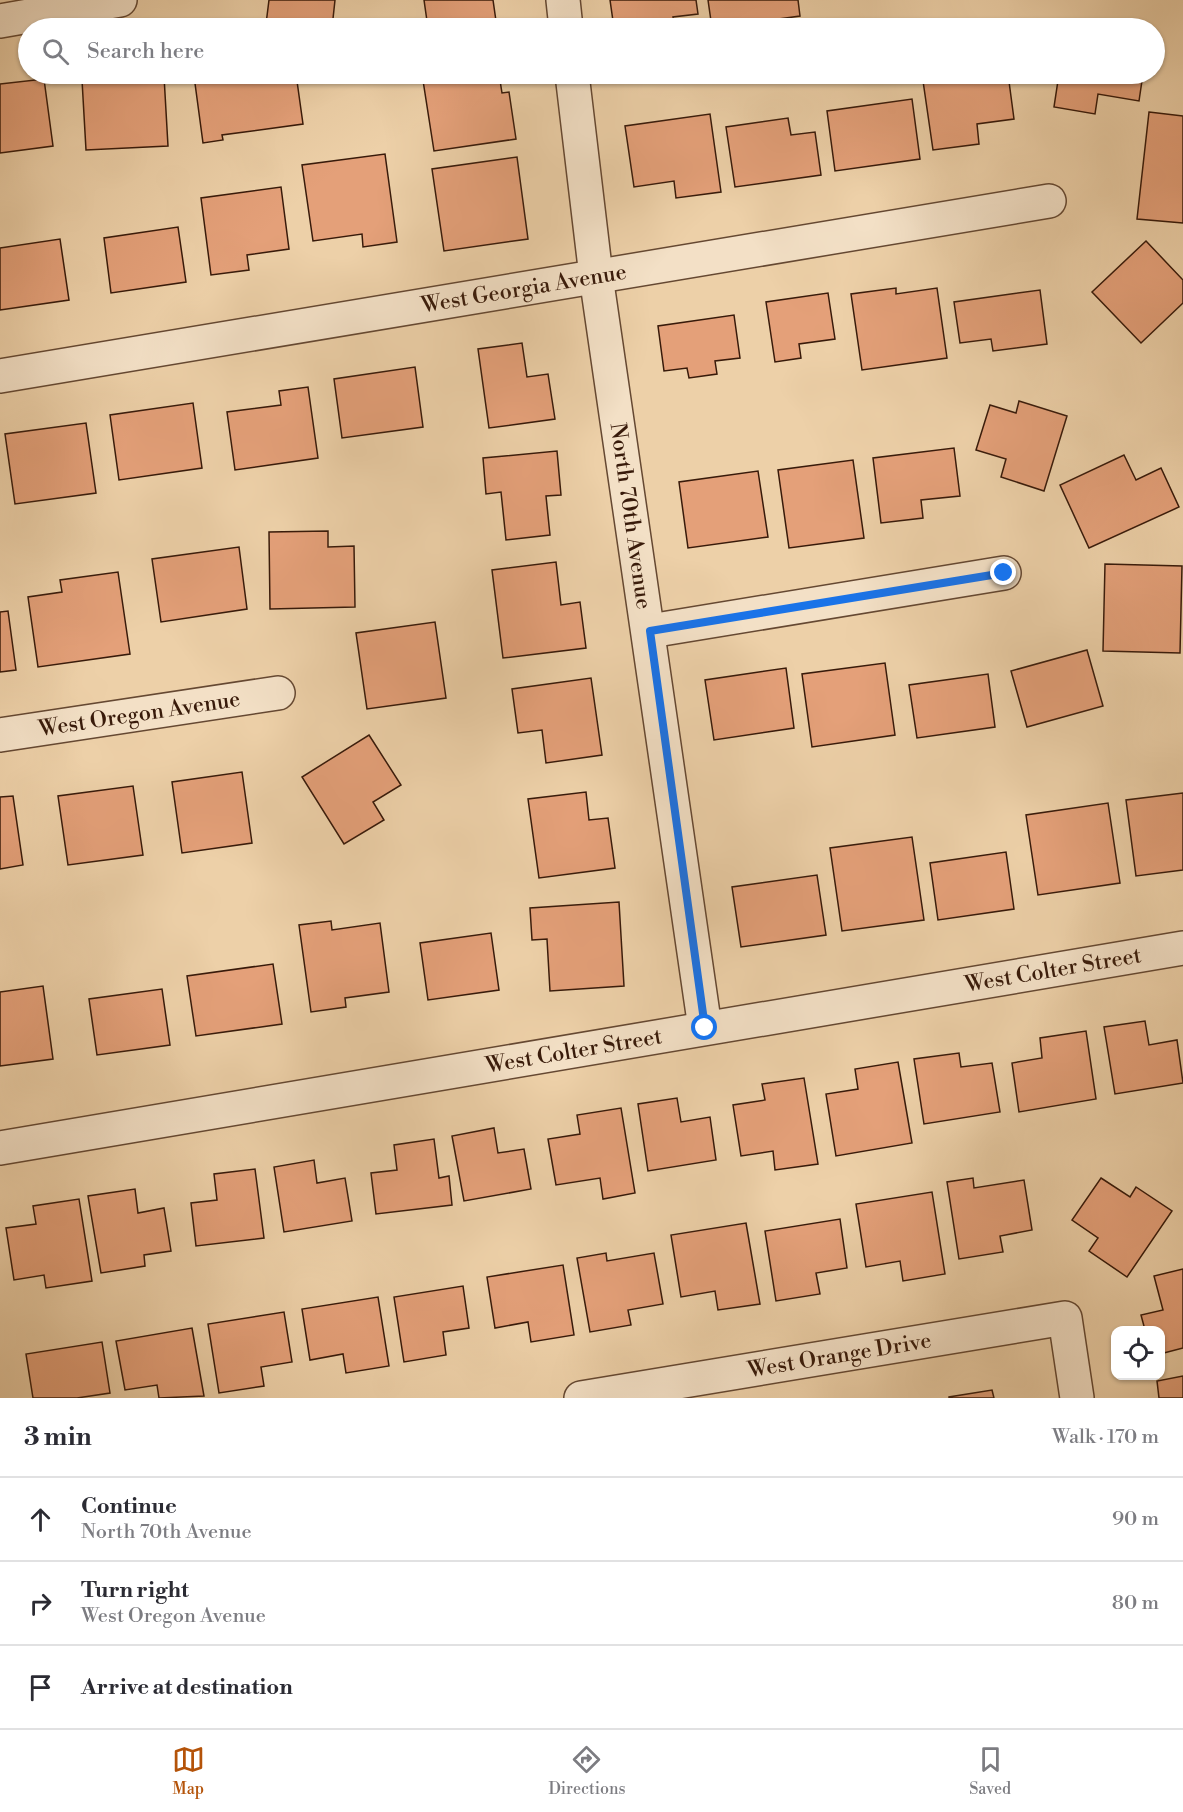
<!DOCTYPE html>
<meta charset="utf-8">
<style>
body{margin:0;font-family:"Libre Bodoni",serif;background:#f2f2f3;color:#2b2b33}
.controls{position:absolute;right:18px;bottom:18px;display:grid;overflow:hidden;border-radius:12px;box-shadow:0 2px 4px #0004}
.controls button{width:54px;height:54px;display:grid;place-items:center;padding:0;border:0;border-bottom:2px solid #e1e1e2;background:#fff;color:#2b2b33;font:30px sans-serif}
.stop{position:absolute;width:18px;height:18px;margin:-14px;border:4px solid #1a73e8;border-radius:50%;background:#fff}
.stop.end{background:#1a73e8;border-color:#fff;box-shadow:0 2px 6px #0008}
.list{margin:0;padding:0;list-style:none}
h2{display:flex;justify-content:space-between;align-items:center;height:78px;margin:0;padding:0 24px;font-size:26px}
h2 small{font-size:20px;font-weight:400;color:#7c7c81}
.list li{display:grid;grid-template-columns:39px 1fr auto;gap:18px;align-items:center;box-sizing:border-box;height:84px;padding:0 24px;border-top:2px solid #e1e1e2}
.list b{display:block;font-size:22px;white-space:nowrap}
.list p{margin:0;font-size:20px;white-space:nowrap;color:#7c7c81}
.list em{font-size:20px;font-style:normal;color:#7c7c81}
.icon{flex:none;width:33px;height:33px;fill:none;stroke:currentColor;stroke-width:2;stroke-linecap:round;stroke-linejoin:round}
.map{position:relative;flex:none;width:1183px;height:1398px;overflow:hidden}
.search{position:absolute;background:#fff;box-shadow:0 2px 4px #0004;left:18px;right:18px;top:18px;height:66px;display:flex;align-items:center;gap:15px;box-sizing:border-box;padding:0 21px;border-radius:33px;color:#7c7c81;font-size:22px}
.sheet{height:330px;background:#fff}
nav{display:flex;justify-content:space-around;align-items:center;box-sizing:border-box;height:84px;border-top:2px solid #e1e1e2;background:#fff;font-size:16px;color:#7c7c81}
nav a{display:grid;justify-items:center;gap:3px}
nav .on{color:#b45309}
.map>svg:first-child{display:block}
.building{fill:#e4a079;stroke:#381a0a;stroke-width:1.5}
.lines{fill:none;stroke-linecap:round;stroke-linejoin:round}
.minor-casing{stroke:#654832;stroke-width:36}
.minor{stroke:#f3e0c6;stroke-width:33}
.route{stroke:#1a73e8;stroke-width:8}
.labels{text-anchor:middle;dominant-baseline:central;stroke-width:4.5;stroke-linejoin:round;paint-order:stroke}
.street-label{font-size:22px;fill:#381a0a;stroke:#f3e0c6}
</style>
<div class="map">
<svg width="1183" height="1398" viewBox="0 0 1183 1398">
<rect width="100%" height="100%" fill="#edd0a8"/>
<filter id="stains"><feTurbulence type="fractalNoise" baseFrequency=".00333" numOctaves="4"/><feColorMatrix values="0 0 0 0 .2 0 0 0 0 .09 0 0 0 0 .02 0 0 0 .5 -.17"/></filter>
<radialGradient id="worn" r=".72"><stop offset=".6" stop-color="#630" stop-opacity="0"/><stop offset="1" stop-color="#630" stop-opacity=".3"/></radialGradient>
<g class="building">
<polygon points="269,0 335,0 332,28 266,24"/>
<polygon points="424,0 493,0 497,28 428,28"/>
<polygon points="610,0 696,0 698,14 673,17 675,28 614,28"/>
<polygon points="708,0 798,0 800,16 712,28"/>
<polygon points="1067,23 1101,28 1066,28"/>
<polygon points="210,74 296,74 303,124 222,135 223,140 203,143 194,76"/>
<polygon points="422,74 499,74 502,93 509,92 516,139 434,151"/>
<polygon points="922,74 1008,74 1014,119 977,124 979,144 933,150"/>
<polygon points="1059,74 1143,74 1139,101 1098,94 1095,114 1054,107"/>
<polygon points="164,76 168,146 86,150 82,80"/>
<polygon points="44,79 53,146 0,153 0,84"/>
<polygon points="912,99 920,159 835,171 827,111"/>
<polygon points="1149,112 1183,116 1183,223 1137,219"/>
<polygon points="710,114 721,192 676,198 674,181 634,187 625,126"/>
<polygon points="788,118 791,135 815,132 821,175 735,187 726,127"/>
<polygon points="385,154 397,242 363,247 362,234 313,241 302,165"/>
<polygon points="517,157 528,239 444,251 432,169"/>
<polygon points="281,187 289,249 247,255 249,270 211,275 201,198"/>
<polygon points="178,227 186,282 111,293 104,238"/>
<polygon points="60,239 69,300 0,310 0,248"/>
<polygon points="1146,241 1183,280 1183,303 1141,343 1092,292"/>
<polygon points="896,288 896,294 937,288 947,358 862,370 851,294"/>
<polygon points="1040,290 1047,344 993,351 991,339 960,343 954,302"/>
<polygon points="828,293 835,339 799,344 801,358 775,362 766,302"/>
<polygon points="734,315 740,358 715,361 717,374 689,378 687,368 664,371 658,326"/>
<polygon points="522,343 527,377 548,374 555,419 489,428 478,349"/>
<polygon points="415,367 423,427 342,438 334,379"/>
<polygon points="308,387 318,458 235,470 227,412 281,405 279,391"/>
<polygon points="1019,401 1067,416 1044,491 1001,477 1006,459 976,450 990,405 1016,413"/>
<polygon points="193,403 202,468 119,480 110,415"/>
<polygon points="86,423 96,493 15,504 5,434"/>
<polygon points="954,448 960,496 921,500 923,518 881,523 873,458"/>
<polygon points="557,451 561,495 546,496 550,535 506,540 501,492 486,494 483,458"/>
<polygon points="1124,455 1136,480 1161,468 1179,507 1089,548 1060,485"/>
<polygon points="853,460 864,538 789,548 778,470"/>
<polygon points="758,471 768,537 688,548 679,482"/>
<polygon points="328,531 328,547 354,546 355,607 270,609 269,532"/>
<polygon points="239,547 247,609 161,622 152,559"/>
<polygon points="556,562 561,605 580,602 586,648 503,658 492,570"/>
<polygon points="1105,564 1182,566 1180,653 1103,651"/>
<polygon points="118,572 130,654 38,667 28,597 62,592 60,580"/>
<polygon points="8,611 16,670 0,672 0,612"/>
<polygon points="435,622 446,698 367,709 356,633"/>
<polygon points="1087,650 1103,706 1027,727 1011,671"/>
<polygon points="885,663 895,735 812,747 802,674"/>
<polygon points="786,668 794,728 714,740 705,680"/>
<polygon points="988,674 995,727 917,738 909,685"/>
<polygon points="591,678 602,755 546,763 542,730 518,733 512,689"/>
<polygon points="369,735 401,785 373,802 384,820 344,844 302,777"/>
<polygon points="242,772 252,843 182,853 172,782"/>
<polygon points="133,786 143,855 68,865 58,796"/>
<polygon points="586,792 589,820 608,818 615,868 539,878 528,799"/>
<polygon points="1183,793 1183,870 1136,876 1126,800"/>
<polygon points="13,796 23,865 0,869 0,797"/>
<polygon points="1108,803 1120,883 1038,895 1026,815"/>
<polygon points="912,837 924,920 842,931 830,848"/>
<polygon points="1006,852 1014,909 938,920 930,863"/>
<polygon points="817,875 826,935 741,947 732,887"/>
<polygon points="619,902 624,986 550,991 547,939 532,940 530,908"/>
<polygon points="331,921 332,930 380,923 389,992 345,998 346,1007 311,1012 299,925"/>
<polygon points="491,933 499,990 428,1000 420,943"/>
<polygon points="273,964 282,1024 196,1036 187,976"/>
<polygon points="43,986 53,1059 0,1066 0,992"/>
<polygon points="162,989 170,1045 97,1055 89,999"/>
<polygon points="1145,1021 1149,1045 1177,1040 1183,1083 1115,1094 1104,1027"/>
<polygon points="1086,1031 1096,1099 1019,1112 1012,1063 1042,1058 1040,1038"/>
<polygon points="959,1053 961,1067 992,1063 1000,1112 924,1124 914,1059"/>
<polygon points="898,1062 912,1143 836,1156 826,1094 858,1089 855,1069"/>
<polygon points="804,1078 818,1164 775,1170 773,1151 741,1156 733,1105 765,1100 762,1084"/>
<polygon points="677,1098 681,1122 710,1117 716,1160 648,1171 638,1104"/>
<polygon points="621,1108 635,1193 603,1199 600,1178 556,1185 548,1139 580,1134 577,1115"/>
<polygon points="494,1128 498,1153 524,1149 531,1189 464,1201 452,1136"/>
<polygon points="434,1139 439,1178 449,1176 452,1205 376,1214 371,1173 397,1170 394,1145"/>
<polygon points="314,1160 317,1183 345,1178 352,1221 284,1232 274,1167"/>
<polygon points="255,1169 264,1238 196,1246 191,1203 217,1200 214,1174"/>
<polygon points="973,1178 974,1188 1024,1180 1032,1230 1000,1236 1003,1252 959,1259 947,1182"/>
<polygon points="1101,1178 1130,1197 1136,1187 1172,1211 1127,1277 1089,1251 1098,1238 1072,1220"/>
<polygon points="135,1189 138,1213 164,1208 171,1251 144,1255 145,1266 101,1273 88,1196"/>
<polygon points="932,1192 945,1274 903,1281 900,1261 866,1267 856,1204"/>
<polygon points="79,1199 92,1281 46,1288 44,1275 14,1280 6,1228 36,1224 33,1206"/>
<polygon points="840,1219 847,1268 816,1273 820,1294 776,1301 765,1231"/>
<polygon points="746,1223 760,1304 718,1310 715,1291 681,1297 671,1235"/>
<polygon points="606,1253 607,1261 654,1253 663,1304 628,1310 631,1325 590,1332 577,1258"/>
<polygon points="563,1265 574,1335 531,1342 528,1322 495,1328 487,1277"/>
<polygon points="1183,1269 1183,1348 1160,1354 1160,1330 1145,1330 1141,1315 1163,1310 1154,1276"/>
<polygon points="463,1286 469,1328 443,1332 446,1355 404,1362 394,1297"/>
<polygon points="378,1297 389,1366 346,1373 343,1354 310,1360 302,1309"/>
<polygon points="284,1312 292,1362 261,1367 264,1386 219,1393 208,1324"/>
<polygon points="192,1328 204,1396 159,1398 157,1385 125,1390 116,1341"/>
<polygon points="102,1342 110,1393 77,1398 33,1398 26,1354"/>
<polygon points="1183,1376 1183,1398 1159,1398 1157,1381"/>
<polygon points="992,1390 994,1398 949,1398 949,1397"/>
</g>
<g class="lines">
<defs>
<g id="minor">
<polyline points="563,0 566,28"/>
<polyline points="0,21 120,0"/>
<path id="s1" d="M572,74L596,276L705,1028"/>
<path id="s2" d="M0,376L1049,201"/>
<polyline points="650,631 1004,573"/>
<path id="s3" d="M0,735L278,693"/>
<path id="s4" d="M0,1148L1183,948"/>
<path id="s5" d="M581,1398L1065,1318L1077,1398"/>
</g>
</defs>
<use href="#minor" class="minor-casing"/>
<use href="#minor" class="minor"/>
</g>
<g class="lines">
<polyline class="route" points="705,1028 650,631 1004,573"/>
</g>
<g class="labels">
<g class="street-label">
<text stroke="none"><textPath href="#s2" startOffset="531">West Georgia Avenue</textPath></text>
<text stroke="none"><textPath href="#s1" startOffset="446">North 70th Avenue</textPath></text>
<text stroke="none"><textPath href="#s3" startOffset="141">West Oregon Avenue</textPath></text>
<text stroke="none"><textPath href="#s4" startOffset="1068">West Colter Street</textPath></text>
<text stroke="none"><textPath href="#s4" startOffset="582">West Colter Street</textPath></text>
<text stroke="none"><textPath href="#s5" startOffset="262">West Orange Drive</textPath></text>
</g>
</g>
<rect width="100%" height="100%" filter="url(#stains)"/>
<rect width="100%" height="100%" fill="url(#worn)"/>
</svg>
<div class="controls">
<button><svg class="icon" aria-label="locate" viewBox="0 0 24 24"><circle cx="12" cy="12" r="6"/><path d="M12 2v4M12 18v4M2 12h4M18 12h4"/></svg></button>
</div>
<div class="stop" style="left:705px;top:1028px"></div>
<div class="stop end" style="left:1004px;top:573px"></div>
<div class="search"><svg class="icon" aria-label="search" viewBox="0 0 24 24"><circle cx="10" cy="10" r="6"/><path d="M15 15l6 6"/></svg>Search here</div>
</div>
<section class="sheet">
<h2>3 min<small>Walk · 170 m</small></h2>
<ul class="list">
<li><svg class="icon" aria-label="ahead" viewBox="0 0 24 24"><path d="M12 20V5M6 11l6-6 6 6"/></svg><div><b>Continue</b><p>North 70th Avenue</p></div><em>90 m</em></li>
<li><svg class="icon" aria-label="right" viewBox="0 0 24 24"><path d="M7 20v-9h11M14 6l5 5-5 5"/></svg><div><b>Turn right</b><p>West Oregon Avenue</p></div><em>80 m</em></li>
<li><svg class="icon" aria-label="arrive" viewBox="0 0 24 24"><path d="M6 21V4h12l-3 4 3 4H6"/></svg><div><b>Arrive at destination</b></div></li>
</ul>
</section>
<nav>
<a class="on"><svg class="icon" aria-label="map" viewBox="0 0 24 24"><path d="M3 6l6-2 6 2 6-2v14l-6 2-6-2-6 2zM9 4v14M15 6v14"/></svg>Map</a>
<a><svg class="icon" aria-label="directions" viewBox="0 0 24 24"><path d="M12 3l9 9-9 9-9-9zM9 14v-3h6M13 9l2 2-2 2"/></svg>Directions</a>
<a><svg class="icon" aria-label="saved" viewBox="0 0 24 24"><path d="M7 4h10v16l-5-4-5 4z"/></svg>Saved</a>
</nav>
